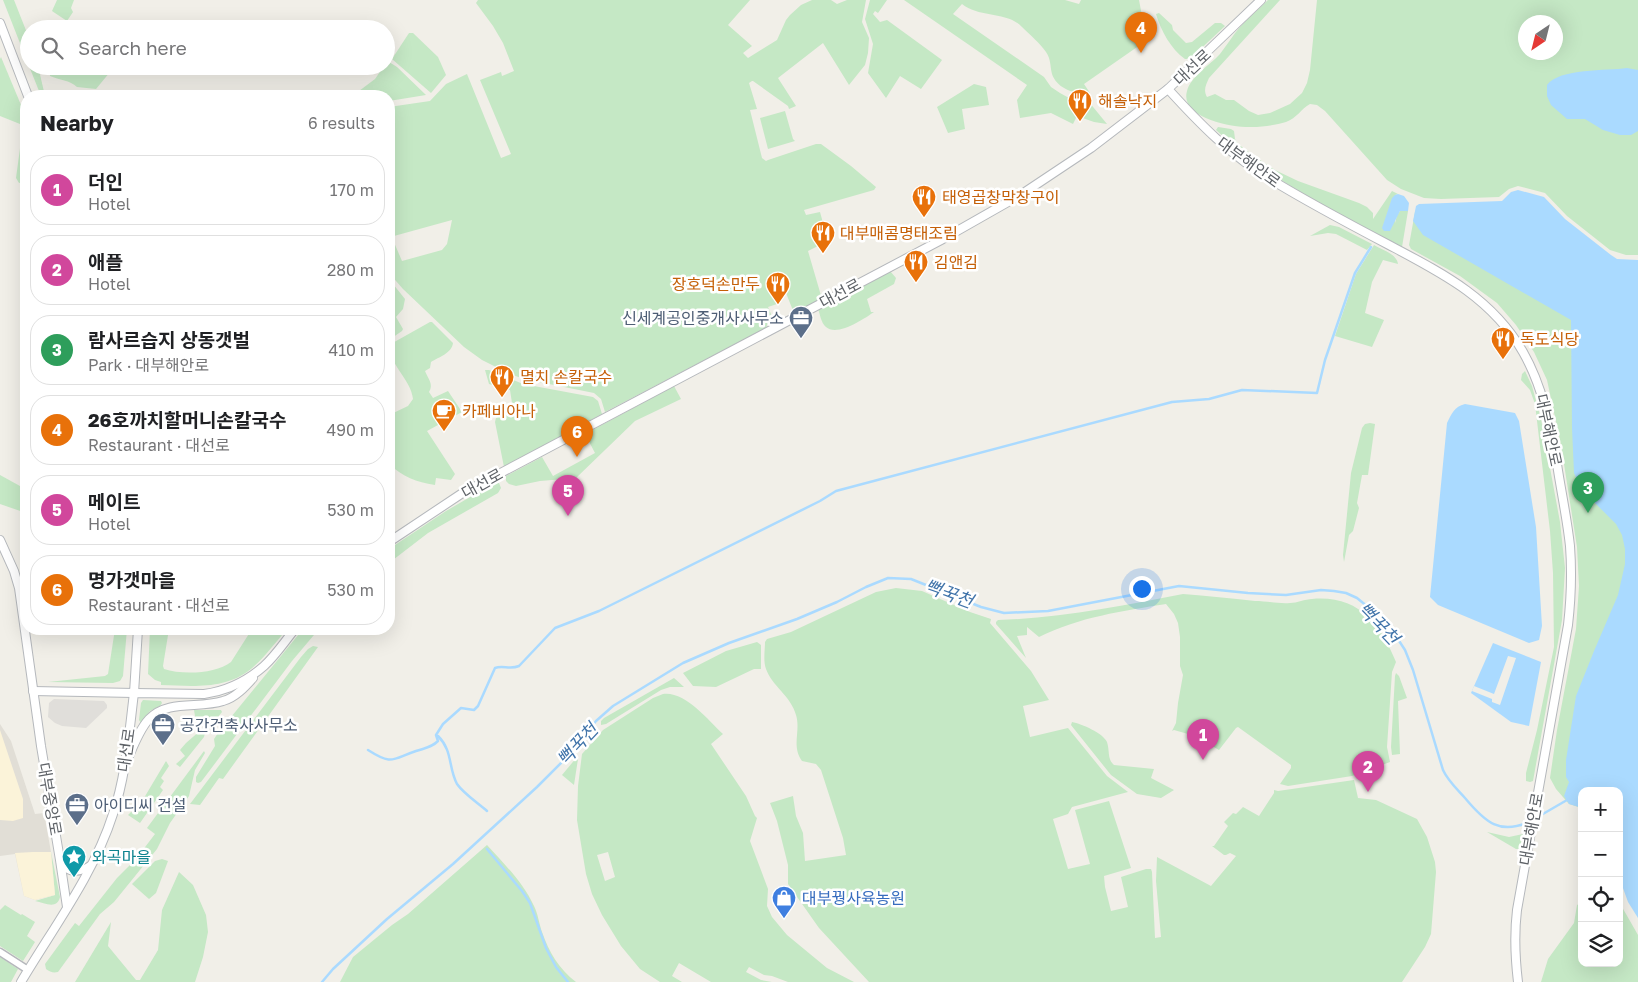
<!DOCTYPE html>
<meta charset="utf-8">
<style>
body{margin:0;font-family:"Golos Text","Noto Sans KR",sans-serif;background:#f2f2f2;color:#202124}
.controls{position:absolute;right:15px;bottom:15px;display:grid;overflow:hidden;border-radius:10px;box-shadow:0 5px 20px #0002}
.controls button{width:45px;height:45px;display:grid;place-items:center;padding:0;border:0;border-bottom:1px solid #e0e0e0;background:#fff;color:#202124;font:25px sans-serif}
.compass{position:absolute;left:1518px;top:15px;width:45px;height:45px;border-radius:50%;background:#fff;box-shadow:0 5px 20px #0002;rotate:215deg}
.you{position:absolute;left:1141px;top:588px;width:18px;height:18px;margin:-12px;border:4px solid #fff;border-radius:50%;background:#1a73e8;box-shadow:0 0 0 8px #1a73e833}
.badge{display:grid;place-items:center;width:32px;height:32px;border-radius:50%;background:#1a73e8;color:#fff;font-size:16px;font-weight:700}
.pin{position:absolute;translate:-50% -41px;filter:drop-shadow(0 1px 2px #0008)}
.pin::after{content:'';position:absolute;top:26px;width:18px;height:15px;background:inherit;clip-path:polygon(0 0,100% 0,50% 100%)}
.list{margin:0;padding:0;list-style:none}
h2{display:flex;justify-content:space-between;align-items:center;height:65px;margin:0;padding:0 20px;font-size:21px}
h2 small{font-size:16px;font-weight:400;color:#757577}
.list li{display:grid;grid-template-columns:32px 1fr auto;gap:15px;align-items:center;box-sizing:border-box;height:70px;margin:0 10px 10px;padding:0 10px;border:1px solid #e0e0e0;border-radius:20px}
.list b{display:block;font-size:19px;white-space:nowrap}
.list p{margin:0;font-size:16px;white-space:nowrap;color:#757577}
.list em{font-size:16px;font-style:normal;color:#757577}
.icon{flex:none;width:28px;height:28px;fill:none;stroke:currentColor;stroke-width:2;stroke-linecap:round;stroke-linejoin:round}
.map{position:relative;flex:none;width:1638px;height:982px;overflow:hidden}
.search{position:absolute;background:#fff;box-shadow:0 5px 20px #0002;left:20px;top:20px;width:375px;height:55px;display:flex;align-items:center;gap:12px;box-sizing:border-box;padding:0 18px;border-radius:28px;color:#757577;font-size:19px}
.panel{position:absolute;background:#fff;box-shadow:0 5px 20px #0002;left:20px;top:90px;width:375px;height:545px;border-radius:20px}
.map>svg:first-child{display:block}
.industrial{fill:#e0deda}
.education{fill:#e1ded6}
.green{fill:#c5e8c5;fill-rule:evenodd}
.sand{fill:#fbf3d9}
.water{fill:#aadaff}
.pier{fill:#f1efe8}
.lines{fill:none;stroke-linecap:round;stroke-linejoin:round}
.stream{stroke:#aadaff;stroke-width:2.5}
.minor-casing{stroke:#b5b8bc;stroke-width:9}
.tertiary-casing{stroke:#b5b8bc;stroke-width:10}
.minor{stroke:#fff;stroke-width:6}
.tertiary{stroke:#fff;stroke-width:8}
.labels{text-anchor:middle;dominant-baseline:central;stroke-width:5;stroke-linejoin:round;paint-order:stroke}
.street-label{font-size:16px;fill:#5f6368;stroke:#fff}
.food-label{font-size:16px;fill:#c56008;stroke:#fff;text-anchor:start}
.service-label{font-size:16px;fill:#4e5e75;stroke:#fff;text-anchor:start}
.culture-label{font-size:16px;fill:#0d838f;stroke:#fff;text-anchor:start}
.shop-label{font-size:16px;fill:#366cbe;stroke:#fff;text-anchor:start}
.water-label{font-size:18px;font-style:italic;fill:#4174aa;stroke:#fff}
</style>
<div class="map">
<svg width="1638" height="982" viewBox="0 0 1638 982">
<rect width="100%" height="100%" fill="#f1efe8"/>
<polygon class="industrial" points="54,699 104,701 107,705 107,708 86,728 62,726 55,723 48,717 49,703"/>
<polygon class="education" points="0,724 11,741 35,814 44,813 51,852 55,895 35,900 24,896 15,854 0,856"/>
<g class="green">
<polygon points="3,0 14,0 29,38 29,66"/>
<polygon points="57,0 74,0 71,8 73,12 67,21 52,11"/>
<path d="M478,0H750L728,25L752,46L743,53L748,58L777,40L786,20L790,15L801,5L812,0H831L837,4L847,0H866L862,22L869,38L868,53L865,65L849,85L823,43L778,78L796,106L789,109L788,106L753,81H752L749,83L757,109L750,110L762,158L766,161L768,160L816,144H821L851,166L876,187L874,190L804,210L806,215L820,212L828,241L808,251L822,299L794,313L780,278L773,296L777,304L768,307L771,314L766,328L605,412L601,399L594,393L524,379L510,374L482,360L464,347L403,289L389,273V107L430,101L446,84L467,74L501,158L511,154L480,80L501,72L502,76L514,71L503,43L493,26L476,3ZM452,220L447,244L442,250L402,261L393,240L394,236Z"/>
<polygon points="870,0 887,0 878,13 875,11 873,14 880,22 887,20 942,60 921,89 900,76 886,98 868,73 873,44 865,19"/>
<path d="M904,0H1065L1079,4L1081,0H1139L1142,16L1147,28L1135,36L1140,45L1084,84L1090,93C1076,95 1057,89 1052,74C1050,66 1051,59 1046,52C1040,43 1030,35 1022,27C1007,11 979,18 962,4L953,14L1044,77L1051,87L1060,93L1069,98L1089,102L1107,124L1094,122L1077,116L1073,124L1051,113L1020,118L1017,100L1027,85Z"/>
<path d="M1268,0H1280L1209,78C1206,85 1203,90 1207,97L1215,94L1226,100H1234L1249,111L1258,115L1270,113L1290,104L1302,93L1307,83L1310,70L1317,0H1638V255H1626L1610,250L1567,216L1545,193L1518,186L1509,189L1499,197L1441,199L1424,198L1401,189L1387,180L1325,111L1317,105L1310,104C1301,109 1297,118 1286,122C1276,125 1263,127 1252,127C1234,128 1179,118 1187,91C1191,76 1210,65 1220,54C1227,45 1233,35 1240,27C1249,17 1259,9 1268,0ZM1526,22H1556V52H1526Z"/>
<path d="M1159,13L1172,25L1173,30L1186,43L1192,42L1215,23H1221L1225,26L1190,59H1185C1171,49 1161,31 1156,14Z"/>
<polygon points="409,33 413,33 438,57 446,75 431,93 392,59"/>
<polygon points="1,57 26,117 26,182 19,183 16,178 23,126 20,124 0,116 0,59"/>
<polygon points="389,62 397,67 426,95 389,101 389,96 367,96 359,91 375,79 384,66 386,66 386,63"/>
<polygon points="29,66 38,66 45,96 41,96"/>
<path d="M50,66H87L89,68L91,66H104L108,69L109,66H115L96,89L77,87C70,80 59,80 50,76Z"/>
<polygon points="974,84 986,87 989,105 962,109 965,129 948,133 937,107"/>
<polygon points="785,111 793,139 795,141 768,149 760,118"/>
<path d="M1218,127L1231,129L1234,131L1235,139L1238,144L1254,156L1275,170L1298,181L1359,203L1367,207L1373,213V219L1392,191L1398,194L1395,195V223L1397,215L1400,211H1408L1402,247C1337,212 1270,181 1216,130Z"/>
<polygon points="1415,212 1572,305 1623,456 1638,759 1565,796 1582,808 1569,804 1556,789 1550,778 1557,730 1576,629 1579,586 1577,547 1561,445 1547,380 1534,352 1516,325 1497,303 1460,276 1411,249 1409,245"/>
<polygon points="1330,225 1339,227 1372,244 1367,250 1336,234 1328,233 1310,236"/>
<path d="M1374,245C1382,250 1397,254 1398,264L1383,260L1372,282L1365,313L1384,320L1372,347L1335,336L1356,274Z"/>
<path d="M890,271L896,278L894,284L867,299L871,312H874C864,319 837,337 826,327C821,323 820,314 818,309Z"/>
<polygon points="389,279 405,299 403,309 396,317 403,329 402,331 389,340"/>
<path d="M430,322H432L453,343C452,353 439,357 431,362L430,368L425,371C428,379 434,384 429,392L433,398L448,391L462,412L427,431L455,474L451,480L436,478L435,485C416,482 403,477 389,464V415L408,406L413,399C411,379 389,365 389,345Z"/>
<polygon points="485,370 489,370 523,384 593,397 598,401 602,414 504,467 495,422 496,418 507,413 512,403 510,390 489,384"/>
<polygon points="1525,371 1532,386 1541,419 1560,522 1565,568 1562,620 1533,781 1530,782 1526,781 1526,773 1537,730 1554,647 1553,573 1550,531 1535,404 1530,390 1521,380 1522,374"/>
<polygon points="674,386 681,399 635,421 576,478 540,481 516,486 509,484 506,481 506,476 542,457 553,476 595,453 585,434"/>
<polygon points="1370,423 1375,424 1368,475 1362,475 1357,503 1359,508 1353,531 1349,535 1344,562 1343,555 1351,473 1362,428 1365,424"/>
<polygon points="0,475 20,486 26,485 26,513 0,504"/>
<polygon points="496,482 499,483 501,488 498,493 428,533 389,563 389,550 395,545 446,511"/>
<path d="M896,588L922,591L970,612L991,619L990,623L1031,671L1049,700L1023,706L1030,737L1068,728L1107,776L1128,792L1072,807L1068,814L1053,819L1068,869L1090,864L1075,810L1109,801L1131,868L1104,876L1105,887L1111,911L1128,907L1121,877L1146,869H1151L1152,872L1155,938L1161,937L1156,881L1157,857L1211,886L1236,856L1230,853L1226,855H1224L1212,846H1214L1228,826L1224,822L1233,813L1236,814L1243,807L1259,816L1274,793V790L1278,791L1354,780L1358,798L1376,800L1417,819L1427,837L1435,862L1436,872L1431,934L1425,947L1402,982H869L819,928L788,884V865L777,821L770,803L793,796L796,816L803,833L805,861L846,855L843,838L821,770L816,764L802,761C791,746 801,731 796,715C791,696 772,686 766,669C763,661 765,650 765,642L767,639L791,632L876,592Z"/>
<path d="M1183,594C1207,596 1231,598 1255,601C1266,601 1279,604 1290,603C1297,603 1305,599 1312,599C1358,595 1380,623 1396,662L1392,672L1387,747L1390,762L1352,776L1288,786L1280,784L1291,768V765L1238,727L1236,728L1219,750L1195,736L1174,730L1172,731L1176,723L1178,703L1183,675L1180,666V637L1178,623L1174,614L1166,604C1123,611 1079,617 1039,637L1027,627V635L1017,636L1026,658L996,624V622L998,620C1061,618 1122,606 1183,594Z"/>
<polygon points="115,629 127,629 123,676 120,681 113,683 48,682 105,676 108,674"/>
<path d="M150,629H169L163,666L164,669C182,675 216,674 231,662L252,629H287C276,642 264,658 251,669C225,690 192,686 161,685V682L155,680L148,674Z"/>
<polygon points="303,629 319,629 292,661 201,782 198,783 196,782 196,777 215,746 214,739 218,733"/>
<polygon points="757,642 761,645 761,669 754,669 716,687 693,686 683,673 726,651"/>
<polygon points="313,646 318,647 223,779 219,778 200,805 190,804 301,657 308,649"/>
<polygon points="1396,673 1399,676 1407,698 1398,701 1400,754 1392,755 1391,747 1395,676"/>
<polygon points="674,678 684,687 670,687 661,690 606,724 601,725 601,721 604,718"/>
<path d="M663,694C685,691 707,719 723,734L711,744L746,796L755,816L757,818L750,841L768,889L767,906L772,917L787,935L827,968L854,982H788L772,976L764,975L749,967L746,972L761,980L772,982H711L679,963L672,976L682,982H660L640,969L621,946L602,915L592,894L586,874L577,820L578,786L582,754L603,730L653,698ZM608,852L615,877L605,881L597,855Z"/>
<polygon points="143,700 161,701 162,703 160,706 150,711 141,723 139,720 141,703"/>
<polygon points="194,710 221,710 222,712 210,727 196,722"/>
<path d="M1072,722C1082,724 1103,733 1107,742C1110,751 1107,759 1114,765L1154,769L1151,778L1174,790L1161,798L1137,794L1111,775L1071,725Z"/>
<polygon points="201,730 205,733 204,737 180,767 176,764 185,756 180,750 186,743"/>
<path d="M204,751L205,753L195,770L189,796L170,823L157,849L114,902L100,914L58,972C53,973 50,972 46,969L45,964L75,923L79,926L117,878L136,859L155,834L147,828Z"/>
<polygon points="577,757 578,759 574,785 562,775"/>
<polygon points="166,761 169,766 161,778 164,781 160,787 163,790 140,823 128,815 131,812 136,814 141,803"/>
<polygon points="1487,832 1509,837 1523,834 1520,849 1516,849"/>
<path d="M487,845C504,864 523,882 534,906C538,914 539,923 542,932C549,952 559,969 576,982H340L353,957L392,925L408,914Z"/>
<path d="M51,852L60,897C57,910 45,903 35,901L55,895Z"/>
<polygon points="162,859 168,861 156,893 149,899 132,884 155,861"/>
<polygon points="179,872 193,885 206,915 208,932 203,957 195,982 75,982 111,922 108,946 136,980 140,980 158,950 162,910"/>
<polygon points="1619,898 1622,907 1638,935 1638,982 1541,982 1548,959 1574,923 1577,905 1582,902 1582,963 1619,963"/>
<polygon points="5,905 21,915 22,914 35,922 27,936 35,942 23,961 0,946 0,910"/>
<polygon points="0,957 18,969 11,982 0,982"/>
</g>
<g class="sand">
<polygon points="0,730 23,799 23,818 13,821 0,820"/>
<polygon points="33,852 51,852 55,895 35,900 24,896 15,853"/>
</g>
<g class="water">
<path d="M1627,68L1638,70V131L1631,135H1620L1603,130L1585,119H1567L1551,105L1547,96V85C1559,68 1607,71 1627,68Z"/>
<polygon points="1518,190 1544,197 1565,219 1611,255 1617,259 1638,260 1638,918 1628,902 1619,877 1619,791 1582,791 1582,808 1569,804 1564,796 1569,782 1566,777 1566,760 1576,696 1594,651 1618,595 1625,564 1625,549 1622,535 1616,524 1593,501 1578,482 1574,473 1572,428 1571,320 1423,235 1413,221 1416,206 1419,204 1502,201 1511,192"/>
<polygon points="1398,194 1404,196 1409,203 1408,211 1400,211 1390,231 1384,231 1382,228 1392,198 1395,195"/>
<path d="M1465,404L1515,413L1519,421L1536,527L1542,626L1539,640L1529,643L1438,605L1430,597L1447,423C1452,413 1454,407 1465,404Z"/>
<polygon points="1493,643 1541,662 1529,726 1511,722 1471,693"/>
</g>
<polygon class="pier" points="1508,656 1516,658 1500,705 1492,702 1492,699 1472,691 1474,686 1494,694"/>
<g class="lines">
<g class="stream">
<path d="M438,736C453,751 448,767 457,784C464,794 478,803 487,811"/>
<path d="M368,750C393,766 392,759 416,751C425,748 431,748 438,741L436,735L443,724L461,708L474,710L478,706L495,668C503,665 510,670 519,666L555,628L599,611L820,501L836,491L1172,402L1209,399L1242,390L1317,393L1325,360L1355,273L1371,247"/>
<polyline points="1536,818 1567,800"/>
<polyline points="487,849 522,891 530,903 546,948 556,967 568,982"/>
<path d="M322,982L333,969L387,919L453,864L537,787L566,758L596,721L613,706L683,663L729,643L797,619L837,602L866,587L888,578L911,579L981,607L1004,613L1048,611L1179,586L1248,593L1286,595L1321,590L1334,591L1346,593L1357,598L1379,616L1390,627L1405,650L1413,670L1443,770C1448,781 1457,789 1465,798C1485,822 1500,836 1531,821"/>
</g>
<defs>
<polyline id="minor" points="0,952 28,970"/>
<g id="tertiary">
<polyline points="0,23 28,96"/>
<path d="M1168,89C1199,123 1231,156 1270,179C1309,203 1349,224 1389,245C1442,273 1492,298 1523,352C1543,387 1550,425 1557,464C1561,491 1567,518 1570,546C1572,573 1571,599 1568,625L1517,910C1514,935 1515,957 1518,982"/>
<polyline points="0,540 14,571 19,588 41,746 60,860 67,907"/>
<polyline points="389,542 461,494 943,239 1022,194 1091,148 1168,89 1261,0"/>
<polyline points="33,691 134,693 138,629"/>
<path d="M127,761C133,747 139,730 149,719C168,699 199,709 223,701C235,698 245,687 253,678"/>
<path d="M61,862C68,873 79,873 90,866"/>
<path d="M21,982C53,928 94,874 113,814C126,776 129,733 134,693L204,694C226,691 247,681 264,666C276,655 285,641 295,629"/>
</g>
</defs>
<use href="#minor" class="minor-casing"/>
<use href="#tertiary" class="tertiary-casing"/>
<use href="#minor" class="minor"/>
<use href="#tertiary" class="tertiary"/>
</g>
<defs>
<symbol id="restaurant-pin" viewBox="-11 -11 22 30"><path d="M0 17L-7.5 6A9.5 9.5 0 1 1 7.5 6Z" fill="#e8710a" stroke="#fff"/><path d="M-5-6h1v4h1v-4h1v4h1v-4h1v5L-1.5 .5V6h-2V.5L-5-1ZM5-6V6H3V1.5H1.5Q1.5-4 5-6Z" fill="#fff"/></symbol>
<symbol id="office-pin" viewBox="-11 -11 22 30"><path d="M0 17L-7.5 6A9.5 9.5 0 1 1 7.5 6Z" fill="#5c6f8a" stroke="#fff"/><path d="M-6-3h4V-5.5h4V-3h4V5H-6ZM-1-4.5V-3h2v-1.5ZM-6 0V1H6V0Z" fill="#fff"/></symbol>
<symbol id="cafe-pin" viewBox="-11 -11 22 30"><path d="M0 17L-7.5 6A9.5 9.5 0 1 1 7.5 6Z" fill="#e8710a" stroke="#fff"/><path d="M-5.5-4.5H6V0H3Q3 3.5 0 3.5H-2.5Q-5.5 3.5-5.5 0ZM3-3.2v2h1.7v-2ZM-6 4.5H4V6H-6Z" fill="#fff"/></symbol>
<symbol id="sight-pin" viewBox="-11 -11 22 30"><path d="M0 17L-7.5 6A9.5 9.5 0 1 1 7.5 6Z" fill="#0f9aa8" stroke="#fff"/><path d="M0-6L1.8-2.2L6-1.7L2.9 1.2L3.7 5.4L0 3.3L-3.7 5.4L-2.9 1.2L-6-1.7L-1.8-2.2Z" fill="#fff"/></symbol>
<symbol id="shop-pin" viewBox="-11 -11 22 30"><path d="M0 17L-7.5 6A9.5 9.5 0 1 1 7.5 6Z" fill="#3f7fe0" stroke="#fff"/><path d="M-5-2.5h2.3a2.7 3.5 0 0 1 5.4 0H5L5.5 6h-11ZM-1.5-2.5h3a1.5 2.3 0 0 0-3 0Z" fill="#fff"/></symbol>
</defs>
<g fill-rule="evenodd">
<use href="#restaurant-pin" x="1066" y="87" width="28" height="38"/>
<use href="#restaurant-pin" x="910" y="183" width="28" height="38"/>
<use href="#restaurant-pin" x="809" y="219" width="28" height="38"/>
<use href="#restaurant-pin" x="902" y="248" width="28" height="38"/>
<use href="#restaurant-pin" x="764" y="270" width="28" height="38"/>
<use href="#office-pin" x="787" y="304" width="28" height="38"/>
<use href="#restaurant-pin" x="1489" y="325" width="28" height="38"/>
<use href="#restaurant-pin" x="488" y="363" width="28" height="38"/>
<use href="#cafe-pin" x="430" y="397" width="28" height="38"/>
<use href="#office-pin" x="149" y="711" width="28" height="38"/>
<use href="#office-pin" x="63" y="791" width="28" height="38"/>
<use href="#sight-pin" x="60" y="843" width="28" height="38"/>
<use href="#shop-pin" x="770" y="884" width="28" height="38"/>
</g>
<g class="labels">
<g class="street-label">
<text transform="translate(1192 67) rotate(-43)">대선로</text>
<text transform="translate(1249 162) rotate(36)">대부해안로</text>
<text transform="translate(840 293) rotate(-28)">대선로</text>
<text transform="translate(1549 430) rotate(78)">대부해안로</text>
<text transform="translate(482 483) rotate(-29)">대선로</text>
<text transform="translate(126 750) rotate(-82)">대선로</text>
<text transform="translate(50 799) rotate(80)">대부중앙로</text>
<text transform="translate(1531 829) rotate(-80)">대부해안로</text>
</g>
<g class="food-label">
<text x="1098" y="101">해솔낙지</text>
<text x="942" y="197">태영곱창막창구이</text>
<text x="840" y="233">대부매콤명태조림</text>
<text x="934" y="262">김앤김</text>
<text x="760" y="284" text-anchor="end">장호덕손만두</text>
<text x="1520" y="339">독도식당</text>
<text x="520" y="377">멸치 손칼국수</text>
<text x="462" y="411">카페비아나</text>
</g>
<g class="service-label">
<text x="784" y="318" text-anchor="end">신세계공인중개사사무소</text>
<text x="180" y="725">공간건축사사무소</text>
<text x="94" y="805">아이디씨 건설</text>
</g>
<g class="culture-label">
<text x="92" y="857">와곡마을</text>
</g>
<g class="shop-label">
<text x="802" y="898">대부꿩사육농원</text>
</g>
<g class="water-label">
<text transform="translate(949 593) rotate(20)">뻑꾹천</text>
<text transform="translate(1379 623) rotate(46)">뻑꾹천</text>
<text transform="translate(577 744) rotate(-47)">뻑꾹천</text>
</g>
</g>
</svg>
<div class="controls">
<button>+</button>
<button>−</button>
<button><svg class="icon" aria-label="locate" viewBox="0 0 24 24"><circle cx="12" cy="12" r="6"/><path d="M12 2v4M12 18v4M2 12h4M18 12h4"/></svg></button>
<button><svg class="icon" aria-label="layers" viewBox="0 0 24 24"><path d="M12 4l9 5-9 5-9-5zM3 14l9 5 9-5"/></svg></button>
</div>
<svg class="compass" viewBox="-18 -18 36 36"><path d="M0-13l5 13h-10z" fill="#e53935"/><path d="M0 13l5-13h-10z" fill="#757577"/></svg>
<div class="you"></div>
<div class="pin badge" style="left:1203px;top:760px;background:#d1479c">1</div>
<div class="pin badge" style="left:1368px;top:792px;background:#d1479c">2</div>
<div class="pin badge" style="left:1588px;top:513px;background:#2e9e5b">3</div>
<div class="pin badge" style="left:1141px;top:53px;background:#e8710a">4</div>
<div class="pin badge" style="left:568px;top:516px;background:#d1479c">5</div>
<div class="pin badge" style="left:577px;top:457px;background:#e8710a">6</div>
<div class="search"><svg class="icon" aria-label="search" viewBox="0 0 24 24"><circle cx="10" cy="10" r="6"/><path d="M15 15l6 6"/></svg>Search here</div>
<section class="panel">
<h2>Nearby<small>6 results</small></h2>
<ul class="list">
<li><span class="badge" style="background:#d1479c">1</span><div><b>더인</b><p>Hotel</p></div><em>170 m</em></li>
<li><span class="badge" style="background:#d1479c">2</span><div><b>애플</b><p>Hotel</p></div><em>280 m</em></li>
<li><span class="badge" style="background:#2e9e5b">3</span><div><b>람사르습지 상동갯벌</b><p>Park · 대부해안로</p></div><em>410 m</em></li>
<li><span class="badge" style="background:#e8710a">4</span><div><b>26호까치할머니손칼국수</b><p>Restaurant · 대선로</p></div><em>490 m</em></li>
<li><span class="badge" style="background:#d1479c">5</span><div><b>메이트</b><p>Hotel</p></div><em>530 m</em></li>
<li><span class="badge" style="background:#e8710a">6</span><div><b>명가갯마을</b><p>Restaurant · 대선로</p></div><em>530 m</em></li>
</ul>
</section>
</div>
